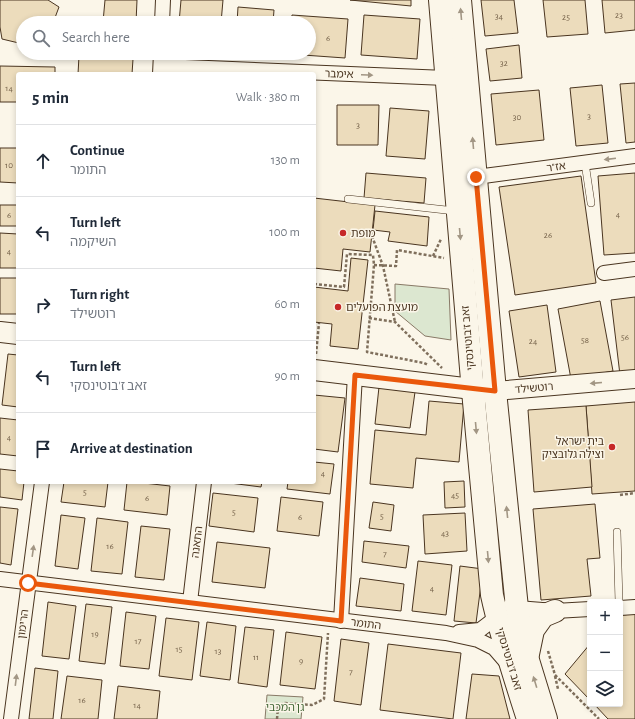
<!DOCTYPE html>
<meta charset="utf-8">
<style>
body{margin:0;font-family:"Alegreya Sans","Noto Sans Hebrew",sans-serif;background:#f2f2f3;color:#1f2937}
.controls{position:absolute;right:12px;bottom:12px;display:grid;overflow:hidden;border-radius:4px;box-shadow:0 2px 6px #0003}
.controls button{width:36px;height:36px;display:grid;place-items:center;padding:0;border:0;border-bottom:1px solid #e0e1e3;background:#fff;color:#1f2937;font:20px sans-serif}
.stop{position:absolute;width:12px;height:12px;margin:-9px;border:3px solid #ea580c;border-radius:50%;background:#fff}
.stop.end{background:#ea580c;border-color:#fff;box-shadow:0 1px 4px #0008}
.list{margin:0;padding:0;list-style:none}
h2{display:flex;justify-content:space-between;align-items:center;height:52px;margin:0;padding:0 16px;font-size:17px}
h2 small{font-size:13px;font-weight:400;color:#747a83}
.list li{display:grid;grid-template-columns:26px 1fr auto;gap:12px;align-items:center;box-sizing:border-box;height:72px;padding:0 16px;border-top:1px solid #e0e1e3}
.list b{display:block;font-size:15px;white-space:nowrap}
.list p{margin:0;font-size:13px;white-space:nowrap;color:#747a83}
.list em{font-size:13px;font-style:normal;color:#747a83}
.icon{flex:none;width:22px;height:22px;fill:none;stroke:currentColor;stroke-width:2;stroke-linecap:round;stroke-linejoin:round}
.map{position:relative;flex:none;width:635px;height:719px;overflow:hidden}
.search{position:absolute;background:#fff;box-shadow:0 2px 6px #0003;left:16px;top:16px;width:300px;height:44px;display:flex;align-items:center;gap:10px;box-sizing:border-box;padding:0 14px;border-radius:22px;color:#747a83;font-size:15px}
.panel{position:absolute;background:#fff;box-shadow:0 2px 6px #0003;left:16px;top:72px;width:300px;height:412px;border-radius:4px}
.map>svg:first-child{display:block}
.green{fill:#dce7d0;stroke:#887966}
.building{fill:#ecdcbc;stroke:#4a3520}
.lines{fill:none;stroke-linecap:round;stroke-linejoin:round}
.service-casing{stroke:#4a3520;stroke-width:8}
.minor-casing{stroke:#4a3520;stroke-width:16}
.tertiary-casing{stroke:#4a3520;stroke-width:20}
.secondary-casing{stroke:#4a3520;stroke-width:22}
.primary-casing{stroke:#4a3520;stroke-width:24}
.path{stroke:#7f6f5c;stroke-width:2.5;stroke-dasharray:3 2;stroke-linecap:butt}
.service{stroke:#fbf6e9;stroke-width:7}
.minor{stroke:#fbf6e9;stroke-width:14}
.tertiary{stroke:#fbf6e9;stroke-width:18}
.secondary{stroke:#fbf6e9;stroke-width:20}
.primary{stroke:#fbf6e9;stroke-width:22}
.oneway{fill:#a29684}
.route{stroke:#ea580c;stroke-width:5}
.poi-dot{fill:#c62828;stroke:#fbf6e9;stroke-width:1.5}
.labels{text-anchor:middle;dominant-baseline:central;stroke-width:3;stroke-linejoin:round;paint-order:stroke}
.number-label{font-size:9px;fill:#725f47}
.street-label{font-size:11px;fill:#4a3520;stroke:#fbf6e9}
.poi-label{font-size:11px;fill:#4a3520;stroke:#fbf6e9;text-anchor:start}
.park-label{font-size:11px;fill:#436837;stroke:#fbf6e9}
</style>
<div class="map">
<svg width="635" height="719" viewBox="0 0 635 719">
<rect width="100%" height="100%" fill="#fbf6e9"/>
<g class="green">
<polygon points="395,284 449,289 451,340 425,336 395,311"/>
<polygon points="267,695 303,697 301,719 265,719"/>
</g>
<g class="building">
<polygon points="0,0 48,0 59,7 53,23 23,23 23,44 2,39 0,27"/>
<polygon points="105,0 137,0 136,23 84,23 84,21 103,22"/>
<polygon points="181,0 223,0 221,23 179,23"/>
<polygon points="350,0 411,0 411,6"/>
<polygon points="481,0 514,0 518,33 485,36"/>
<polygon points="543,0 585,0 588,34 547,37"/>
<polygon points="602,0 635,0 635,30 605,33"/>
<polygon points="238,7 274,10 273,23 237,23"/>
<polygon points="292,15 348,19 345,58 289,54 289,53 309,53 309,23 291,23"/>
<polygon points="364,15 420,19 417,59 361,55"/>
<polygon points="519,45 522,78 490,81 486,49"/>
<polygon points="79,56 133,59 132,74 78,74"/>
<polygon points="0,66 55,67 55,74 18,74 18,102 0,102"/>
<polygon points="635,83 635,142 626,143 620,84"/>
<polygon points="602,85 608,143 576,146 570,88"/>
<polygon points="539,90 544,140 496,145 491,94"/>
<polygon points="337,105 379,105 378,145 337,145"/>
<polygon points="390,108 429,111 425,159 386,156"/>
<polygon points="0,148 18,148 18,183 0,182"/>
<polygon points="366,173 426,178 424,203 364,198"/>
<polygon points="635,173 635,253 604,255 598,176"/>
<polygon points="581,176 596,283 515,295 499,187"/>
<polygon points="314,198 375,205 370,252 343,249 341,271 314,268"/>
<rect x="0" y="205" width="18" height="21"/>
<polygon points="375,211 429,217 427,246 388,241 390,232 373,230"/>
<polygon points="0,233 18,234 18,268 0,268"/>
<polygon points="351,258 368,260 358,349 330,346 332,324 314,322 314,287 348,291"/>
<rect x="0" y="278" width="18" height="36"/>
<polygon points="635,297 635,374 620,375 611,300"/>
<polygon points="600,301 613,371 571,379 558,309"/>
<polygon points="547,305 556,372 519,377 509,311"/>
<polygon points="8,354 18,355 18,407 2,405"/>
<polygon points="379,387 415,392 410,428 375,424"/>
<polygon points="314,395 345,398 338,452 314,449"/>
<polygon points="429,401 464,404 459,462 416,458 413,488 370,484 375,430 426,435"/>
<polygon points="635,402 635,491 592,494 586,406"/>
<polygon points="586,406 592,487 534,492 528,410"/>
<polygon points="0,418 18,420 18,456 0,454"/>
<polygon points="314,462 334,464 330,494 287,489 288,482 314,482"/>
<polygon points="0,469 18,471 18,482 24,482 22,500 0,497"/>
<polygon points="464,481 465,507 445,508 444,482"/>
<polygon points="64,482 108,482 105,507 61,502"/>
<polygon points="127,482 135,482 170,486 167,515 124,510"/>
<polygon points="222,482 262,482 261,487"/>
<polygon points="213,493 258,498 254,532 209,526"/>
<polygon points="281,497 323,502 319,536 277,531"/>
<polygon points="373,502 394,505 391,531 369,528"/>
<polygon points="595,504 600,558 587,559 591,596 541,600 533,509"/>
<polygon points="0,507 18,509 11,565 0,563"/>
<polygon points="465,513 467,551 425,554 423,515"/>
<polygon points="61,515 85,518 78,569 55,566"/>
<polygon points="97,518 128,522 122,574 91,571"/>
<polygon points="141,526 170,529 164,580 135,577"/>
<polygon points="364,541 409,546 406,568 362,562"/>
<polygon points="217,542 270,548 265,588 212,582"/>
<polygon points="418,561 452,565 446,615 412,611"/>
<polygon points="460,566 483,569 476,623 454,621"/>
<polygon points="360,578 404,584 401,611 356,606"/>
<polygon points="48,602 76,606 69,659 42,656"/>
<polygon points="86,604 112,607 105,664 79,661"/>
<polygon points="126,612 156,616 149,669 120,666"/>
<polygon points="635,614 635,719 608,719 594,704 620,704 620,615"/>
<polygon points="166,618 199,622 192,680 159,676"/>
<polygon points="207,622 236,626 230,680 200,676"/>
<polygon points="245,627 274,630 267,687 238,683"/>
<polygon points="286,632 322,637 315,689 280,685"/>
<polygon points="341,639 369,643 361,705 334,701"/>
<polygon points="388,644 461,653 453,719 380,710"/>
<polygon points="590,644 590,700 565,674"/>
<polygon points="35,668 58,671 53,719 29,719"/>
<polygon points="472,674 499,676 510,719 466,719"/>
<polygon points="67,676 102,680 98,719 61,719"/>
<polygon points="118,686 160,691 157,719 114,719"/>
</g>
<g class="lines">
<defs>
<g id="service">
<polyline points="585,163 591,203"/>
<polyline points="348,199 455,211"/>
<polyline points="617,532 619,602"/>
</g>
<g id="minor">
<polyline points="162,23 163,0"/>
<polyline points="161,66 446,78"/>
<polyline points="160,74 161,53"/>
<polyline points="476,177 635,156"/>
<polyline points="604,273 635,269"/>
<polyline points="0,579 446,633 478,640 494,648 507,663"/>
<polyline points="190,602 204,482"/>
<polyline points="511,605 517,608 555,611 590,609"/>
<polyline points="620,608 635,607"/>
<polyline points="341,621 355,375"/>
<polyline points="459,632 480,630 497,617"/>
<polyline points="11,719 42,482"/>
</g>
<polyline id="tertiary" points="495,391 635,379"/>
<g id="secondary">
<polyline points="0,332 18,334"/>
<polyline points="314,370 489,391"/>
</g>
<g id="primary">
<path d="M440,0L472,380L492,595C501,637 515,678 528,719"/>
<polyline points="460,0 495,391 517,608 527,657 546,719"/>
<polyline points="528,654 533,630 543,616 555,611"/>
</g>
</defs>
<use href="#service" class="service-casing"/>
<use href="#minor" class="minor-casing"/>
<use href="#tertiary" class="tertiary-casing"/>
<use href="#secondary" class="secondary-casing"/>
<use href="#primary" class="primary-casing"/>
<g class="path">
<polyline points="372,236 383,266 395,322"/>
<polyline points="433,256 441,239"/>
<polyline points="374,265 396,266 397,250 444,258"/>
<polyline points="314,284 344,287 347,254 373,255 374,265 367,352 424,363 428,365"/>
<polyline points="369,318 395,322 442,368"/>
<polyline points="316,354 319,323"/>
<polyline points="620,495 635,493"/>
<polyline points="548,651 555,675 599,719"/>
<polyline points="555,676 558,689"/>
<polyline points="277,719 278,707 282,704 285,703 312,705 324,699 328,633"/>
</g>
<use href="#service" class="service"/>
<use href="#minor" class="minor"/>
<use href="#tertiary" class="tertiary"/>
<use href="#secondary" class="secondary"/>
<use href="#primary" class="primary"/>
</g>
<defs><path id="oneway-solid" d="M-6-.8H1V-3.2L6.5 0L1 3.2V.8H-6Z"/></defs>
<g class="oneway">
<use href="#oneway-solid" transform="translate(461 14) rotate(-95)"/>
<use href="#oneway-solid" transform="translate(367 75) rotate(2)"/>
<use href="#oneway-solid" transform="translate(473 143) rotate(-95)"/>
<use href="#oneway-solid" transform="translate(610 159) rotate(173)"/>
<use href="#oneway-solid" transform="translate(460 234) rotate(85)"/>
<use href="#oneway-solid" transform="translate(596 383) rotate(175)"/>
<use href="#oneway-solid" transform="translate(476 428) rotate(85)"/>
<use href="#oneway-solid" transform="translate(507 512) rotate(-96)"/>
<use href="#oneway-solid" transform="translate(33 551) rotate(-82)"/>
<use href="#oneway-solid" transform="translate(488 557) rotate(85)"/>
<use href="#oneway-solid" transform="translate(16 680) rotate(-83)"/>
<use href="#oneway-solid" transform="translate(535 682) rotate(-107)"/>
</g>
<g class="lines">
<polyline class="route" points="28,583 341,621 355,375 495,391 476,177"/>
</g>
<g class="poi-dot">
<circle cx="343" cy="233" r="4"/>
<circle cx="338" cy="307" r="4"/>
<circle cx="612" cy="447" r="4"/>
</g>
<g class="labels">
<g class="number-label">
<text x="619" y="15">23</text>
<text x="499" y="16">34</text>
<text x="566" y="17">25</text>
<text x="328" y="38">6</text>
<text x="504" y="63">32</text>
<text x="9" y="88">14</text>
<text x="589" y="116">3</text>
<text x="517" y="117">30</text>
<text x="358" y="125">3</text>
<text x="9" y="165">10</text>
<text x="618" y="214">4</text>
<text x="9" y="215">6</text>
<text x="548" y="235">26</text>
<text x="9" y="251">4</text>
<text x="625" y="337">56</text>
<text x="585" y="340">58</text>
<text x="533" y="341">24</text>
<text x="9" y="437">4</text>
<text x="323" y="473">4</text>
<text x="85" y="492">5</text>
<text x="455" y="495">45</text>
<text x="147" y="498">6</text>
<text x="234" y="512">5</text>
<text x="382" y="516">5</text>
<text x="300" y="517">6</text>
<text x="445" y="533">43</text>
<text x="110" y="546">16</text>
<text x="385" y="554">7</text>
<text x="432" y="588">4</text>
<text x="95" y="634">19</text>
<text x="138" y="641">17</text>
<text x="179" y="649">15</text>
<text x="218" y="651">13</text>
<text x="256" y="657">11</text>
<text x="301" y="661">9</text>
<text x="351" y="672">7</text>
<text x="82" y="700">16</text>
<text x="137" y="705">14</text>
</g>
<g class="street-label">
<text transform="translate(339 74) rotate(2)">אימבר</text>
<text transform="translate(556 167) rotate(-8)">אז"ר</text>
<text transform="translate(468 338) rotate(-95)">זאב ז'בוטינסקי</text>
<text transform="translate(534 388) rotate(-5)">רוטשילד</text>
<text transform="translate(197 542) rotate(-83)">התאנה</text>
<text transform="translate(23 624) rotate(-83)">הרימון</text>
<text transform="translate(366 624) rotate(7)">התומר</text>
<text transform="translate(509 659) rotate(73)">זאב ז'בוטינסקי</text>
</g>
<g class="poi-label">
<text x="351" y="233">מופת</text>
<text x="346" y="307">מועצת הפועלים</text>
<text x="604" y="441" text-anchor="end">בית ישראל<tspan x="604" dy="13">וצילה גלובציק</tspan></text>
</g>
<g class="park-label">
<text x="285" y="707">גן המכבי</text>
</g>
</g>
</svg>
<div class="controls">
<button>+</button>
<button>−</button>
<button><svg class="icon" aria-label="layers" viewBox="0 0 24 24"><path d="M12 4l9 5-9 5-9-5zM3 14l9 5 9-5"/></svg></button>
</div>
<div class="stop" style="left:28px;top:583px"></div>
<div class="stop end" style="left:476px;top:177px"></div>
<div class="search"><svg class="icon" aria-label="search" viewBox="0 0 24 24"><circle cx="10" cy="10" r="6"/><path d="M15 15l6 6"/></svg>Search here</div>
<section class="panel">
<h2>5 min<small>Walk · 380 m</small></h2>
<ul class="list">
<li><svg class="icon" aria-label="ahead" viewBox="0 0 24 24"><path d="M12 20V5M6 11l6-6 6 6"/></svg><div><b>Continue</b><p>התומר</p></div><em>130 m</em></li>
<li><svg class="icon" aria-label="left" viewBox="0 0 24 24"><path d="M17 20v-9H6M10 6l-5 5 5 5"/></svg><div><b>Turn left</b><p>השיקמה</p></div><em>100 m</em></li>
<li><svg class="icon" aria-label="right" viewBox="0 0 24 24"><path d="M7 20v-9h11M14 6l5 5-5 5"/></svg><div><b>Turn right</b><p>רוטשילד</p></div><em>60 m</em></li>
<li><svg class="icon" aria-label="left" viewBox="0 0 24 24"><path d="M17 20v-9H6M10 6l-5 5 5 5"/></svg><div><b>Turn left</b><p>זאב ז'בוטינסקי</p></div><em>90 m</em></li>
<li><svg class="icon" aria-label="arrive" viewBox="0 0 24 24"><path d="M6 21V4h12l-3 4 3 4H6"/></svg><div><b>Arrive at destination</b></div></li>
</ul>
</section>
</div>
